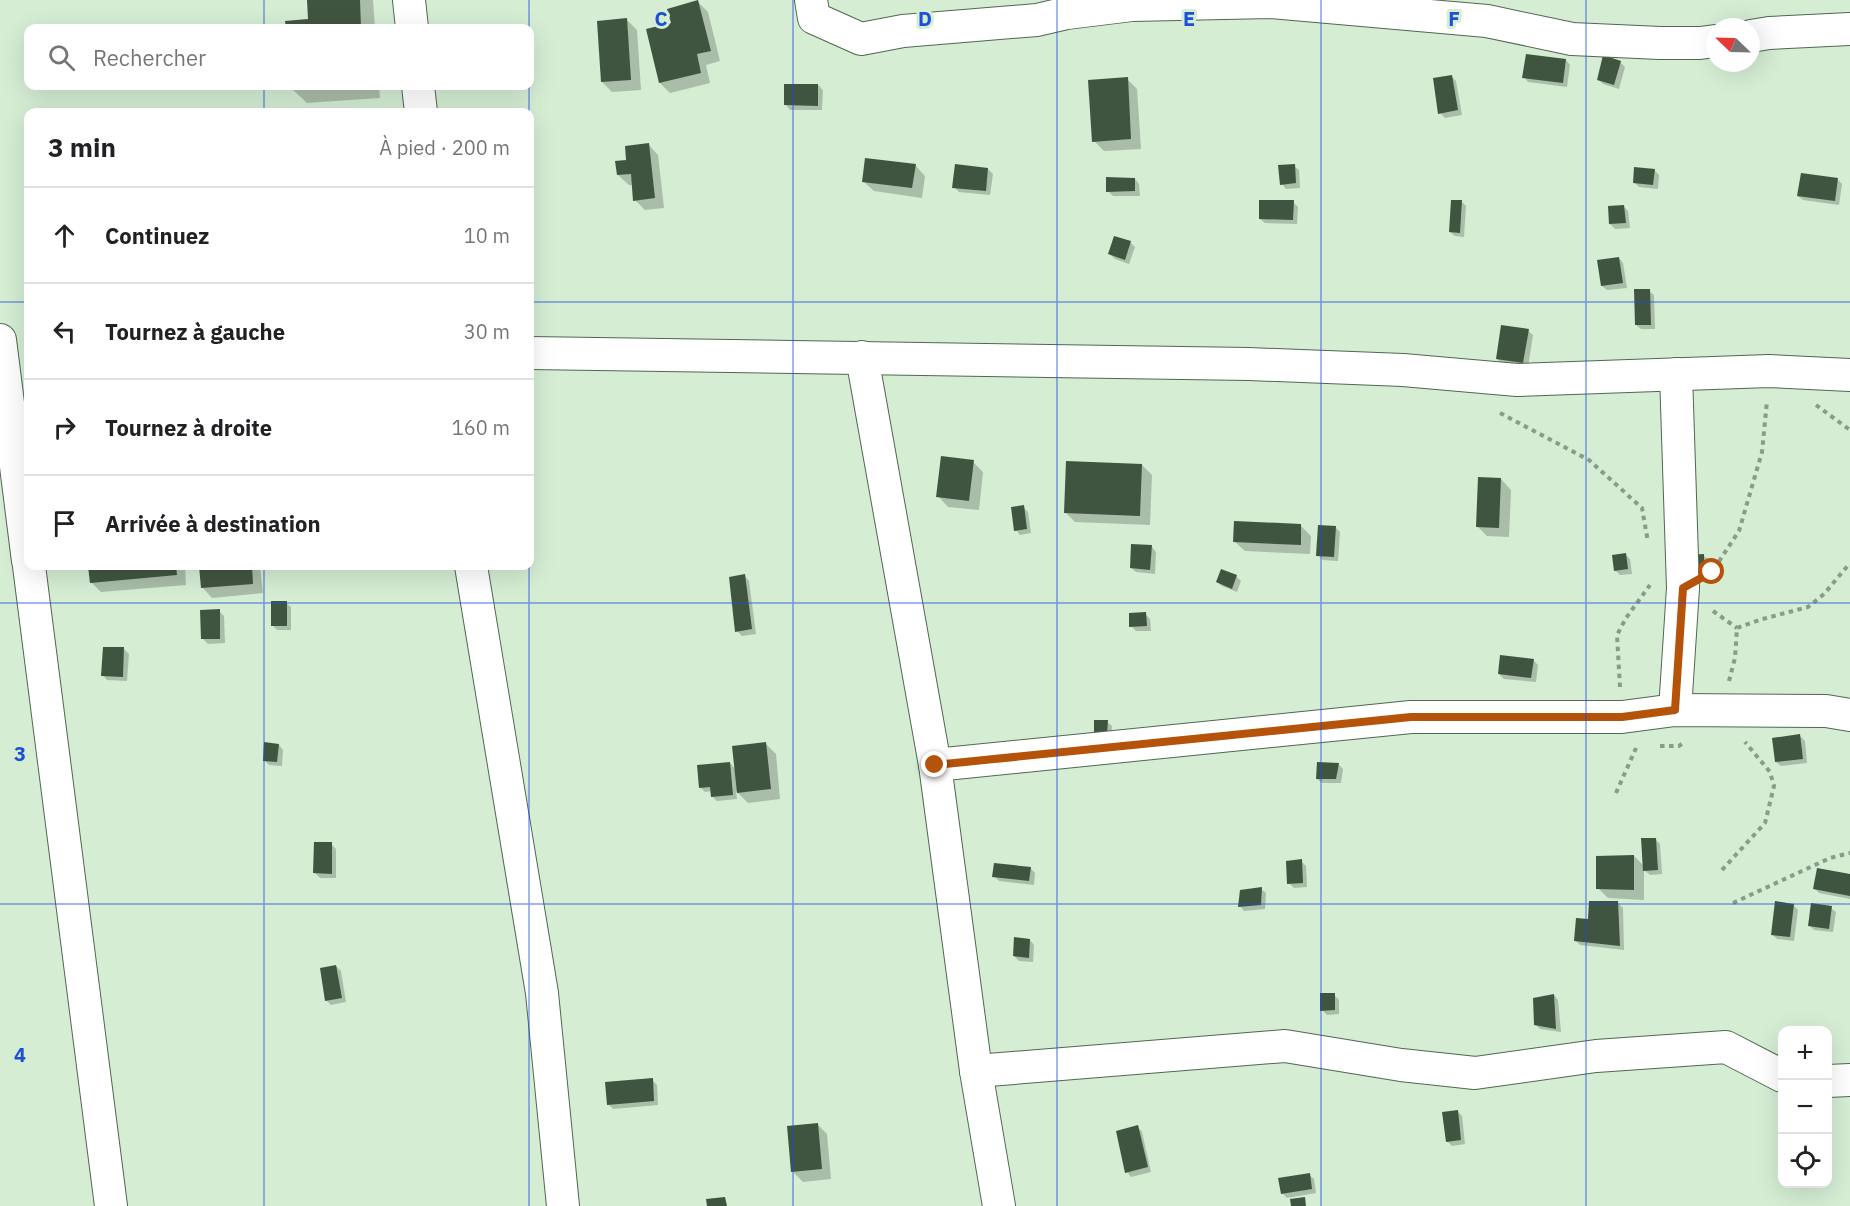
<!DOCTYPE html>
<html lang="fr">
<meta charset="utf-8">
<style>
body{margin:0;font-family:"IBM Plex Sans",sans-serif;background:#f6f6f6;color:#202124}
.controls{position:absolute;right:18px;bottom:18px;display:grid;overflow:hidden;border-radius:12px;box-shadow:0 6px 24px #0002}
.controls button{width:54px;height:54px;display:grid;place-items:center;padding:0;border:0;border-bottom:2px solid #e0e0e0;background:#fff;color:#202124;font:30px sans-serif}
.compass{position:absolute;left:1706px;top:18px;width:54px;height:54px;border-radius:50%;background:#fff;box-shadow:0 6px 24px #0002;rotate:293deg}
.stop{position:absolute;width:18px;height:18px;margin:-14px;border:4px solid #b45309;border-radius:50%;background:#fff}
.stop.end{background:#b45309;border-color:#fff;box-shadow:0 2px 6px #0008}
.list{margin:0;padding:0;list-style:none}
h2{display:flex;justify-content:space-between;align-items:center;height:78px;margin:0;padding:0 24px;font-size:26px}
h2 small{font-size:20px;font-weight:400;color:#757577}
.list li{display:grid;grid-template-columns:39px 1fr auto;gap:18px;align-items:center;box-sizing:border-box;height:96px;padding:0 24px;border-top:2px solid #e0e0e0}
.list b{display:block;font-size:22px;white-space:nowrap}
.list em{font-size:20px;font-style:normal;color:#757577}
.icon{flex:none;width:33px;height:33px;fill:none;stroke:currentColor;stroke-width:2;stroke-linecap:round;stroke-linejoin:round}
.map{position:relative;flex:none;width:1850px;height:1206px;overflow:hidden}
.search{position:absolute;background:#fff;box-shadow:0 6px 24px #0002;left:24px;top:24px;width:510px;height:66px;display:flex;align-items:center;gap:15px;box-sizing:border-box;padding:0 21px;border-radius:12px;color:#757577;font-size:22px}
.panel{position:absolute;background:#fff;box-shadow:0 6px 24px #0002;left:24px;top:108px;width:510px;height:462px;border-radius:12px}
.map>svg:first-child{display:block}
.shadow{fill:#0003}
.building{fill:#40553f}
.lines{fill:none;stroke-linecap:round;stroke-linejoin:round}
.minor-casing{stroke:#516751;stroke-width:34}
.path{stroke:#899b89;stroke-width:4;stroke-dasharray:4.5 4.5;stroke-linecap:butt}
.minor{stroke:#fff;stroke-width:32}
.route{stroke:#b45309;stroke-width:8}
.grid{fill:none;stroke:#1d4ed8;stroke-width:1.5;stroke-opacity:0.55}
.grid-label{font-size:20px;text-anchor:middle;font-weight:bold;fill:#1d4ed8;stroke:#d4edd3;stroke-width:6;stroke-linejoin:round;paint-order:stroke}
</style>
<div class="map">
<svg width="1850" height="1206" viewBox="0 0 1850 1206">
<rect width="100%" height="100%" fill="#d4edd3"/>
<g class="shadow">
<polygon points="308,0 373,0 375,28 287,28 287,22 310,20"/>
<polygon points="698,2 708,12 720,61 706,65 710,83 670,93 660,83 672,24"/>
<polygon points="627,20 637,30 641,90 612,92 602,82"/>
<polygon points="1566,60 1570,65 1567,87 1528,82 1524,77"/>
<polygon points="1620,62 1625,67 1619,89 1603,84 1599,80"/>
<polygon points="1452,77 1456,81 1462,115 1445,118 1440,113"/>
<polygon points="1127,79 1137,89 1141,149 1104,151 1094,141"/>
<polygon points="818,85 823,90 822,110 790,110 786,105"/>
<polygon points="291,86 379,86 380,98 307,103 291,88"/>
<polygon points="648,144 658,155 664,208 645,210 635,200 633,185 629,185 618,175 628,161"/>
<polygon points="915,165 925,176 922,198 874,191 863,181"/>
<polygon points="1294,166 1299,170 1300,188 1286,189 1282,184"/>
<polygon points="988,169 993,174 990,195 959,192 954,187"/>
<polygon points="1654,170 1659,175 1658,189 1639,187 1634,182"/>
<polygon points="1135,179 1139,184 1140,196 1113,196 1108,191"/>
<polygon points="1838,180 1842,184 1839,205 1803,200 1798,196"/>
<polygon points="1293,202 1298,207 1297,224 1265,223 1260,219"/>
<polygon points="1462,202 1466,206 1464,237 1455,236 1450,232"/>
<polygon points="1623,206 1628,211 1630,228 1615,229 1610,224"/>
<polygon points="1130,242 1135,247 1129,264 1115,259 1110,254"/>
<polygon points="1619,258 1623,263 1627,288 1607,290 1602,286"/>
<polygon points="1649,291 1654,295 1655,329 1641,329 1636,325"/>
<polygon points="1528,331 1533,335 1528,367 1502,363 1497,359"/>
<polygon points="973,462 983,472 979,510 948,507 938,496"/>
<polygon points="1142,465 1152,475 1150,525 1075,522 1065,512"/>
<polygon points="1501,479 1511,490 1509,537 1487,536 1477,526"/>
<polygon points="1023,507 1028,512 1031,533 1020,535 1016,530"/>
<polygon points="1301,526 1311,536 1310,554 1245,551 1234,541"/>
<polygon points="1335,527 1340,532 1338,561 1323,560 1318,555"/>
<polygon points="1152,547 1156,552 1155,574 1136,572 1131,568"/>
<polygon points="1625,554 1630,559 1632,574 1620,575 1615,570"/>
<polygon points="1704,556 1709,560 1709,577 1692,577"/>
<polygon points="90,566 185,566 186,585 101,592 91,582"/>
<polygon points="200,566 260,566 263,593 212,598 202,587"/>
<polygon points="1222,571 1237,577 1241,581 1237,592 1222,586 1217,582"/>
<polygon points="745,576 749,581 756,634 742,636 737,631"/>
<polygon points="286,603 291,607 291,630 277,630 272,625"/>
<polygon points="219,611 224,616 225,643 208,644 203,639"/>
<polygon points="1145,614 1150,619 1151,631 1136,631 1131,626"/>
<polygon points="124,649 129,654 127,681 107,680 103,675"/>
<polygon points="1533,660 1538,665 1536,682 1504,679 1499,674"/>
<polygon points="1107,722 1112,726 1111,738 1100,738"/>
<polygon points="1800,736 1805,741 1807,763 1781,766 1776,762"/>
<polygon points="766,744 776,754 780,799 748,803 736,791 737,799 717,801 712,796 712,791 705,792 700,787 730,763 736,770"/>
<polygon points="279,745 283,750 282,766 269,765 264,760"/>
<polygon points="1338,764 1343,769 1341,783 1322,783 1317,779"/>
<polygon points="1655,839 1660,844 1662,874 1650,875 1644,870 1644,900 1608,898 1598,888 1634,856 1645,867"/>
<polygon points="331,844 336,849 336,878 320,878 315,873"/>
<polygon points="1301,861 1306,866 1307,887 1294,888 1289,883"/>
<polygon points="1030,868 1035,873 1034,885 999,881 994,876"/>
<polygon points="1850,876 1850,899 1819,893 1814,888"/>
<polygon points="1261,889 1266,893 1265,909 1244,911 1240,906"/>
<polygon points="1618,903 1623,908 1624,950 1580,945 1576,941 1589,921"/>
<polygon points="1793,905 1798,910 1794,941 1777,939 1772,934"/>
<polygon points="1831,908 1836,912 1833,932 1814,930 1809,925"/>
<polygon points="1030,940 1034,945 1033,962 1019,961 1014,956"/>
<polygon points="336,966 341,971 346,1002 331,1005 326,1000"/>
<polygon points="1334,995 1339,1000 1339,1014 1327,1015 1322,1010"/>
<polygon points="1554,995 1558,1000 1561,1032 1540,1029 1535,1024"/>
<polygon points="652,1080 657,1085 658,1105 613,1109 608,1104"/>
<polygon points="1457,1111 1462,1116 1465,1144 1452,1146 1447,1141"/>
<polygon points="817,1124 827,1134 831,1179 803,1182 793,1172"/>
<polygon points="1138,1127 1142,1132 1151,1172 1131,1177 1127,1172"/>
<polygon points="1309,1175 1314,1179 1316,1193 1287,1198 1282,1193"/>
</g>
<g class="building">
<polygon points="307,0 360,0 361,28 286,28 285,21 308,19"/>
<polygon points="698,0 711,51 697,54 701,73 659,83 646,29 671,23 667,9"/>
<polygon points="627,18 631,80 601,82 597,21"/>
<polygon points="1526,54 1566,59 1563,83 1522,78"/>
<polygon points="1603,55 1621,61 1614,85 1597,80"/>
<polygon points="1452,75 1458,110 1438,114 1433,78"/>
<polygon points="1128,77 1131,139 1092,142 1088,80"/>
<polygon points="784,84 818,84 818,106 784,105"/>
<polygon points="649,143 655,198 633,201 631,174 617,175 615,161 626,160 625,146"/>
<polygon points="865,158 916,164 912,188 862,182"/>
<polygon points="955,164 988,168 986,191 952,188"/>
<polygon points="1295,164 1296,183 1280,185 1278,165"/>
<polygon points="1634,167 1655,169 1653,185 1633,183"/>
<polygon points="1801,173 1838,178 1835,201 1797,196"/>
<polygon points="1106,177 1135,178 1135,191 1106,192"/>
<polygon points="1259,200 1294,200 1293,220 1259,219"/>
<polygon points="1451,200 1462,200 1460,233 1449,232"/>
<polygon points="1624,205 1626,223 1609,224 1608,206"/>
<polygon points="1114,236 1131,241 1125,260 1108,254"/>
<polygon points="1619,257 1623,283 1601,286 1597,260"/>
<polygon points="1634,289 1650,289 1651,325 1635,325"/>
<polygon points="1501,325 1529,329 1523,363 1496,359"/>
<polygon points="941,456 974,460 969,501 936,497"/>
<polygon points="1066,461 1142,464 1140,516 1064,513"/>
<polygon points="1478,477 1501,478 1499,528 1476,527"/>
<polygon points="1024,505 1027,529 1014,531 1011,507"/>
<polygon points="1234,521 1301,524 1301,545 1233,542"/>
<polygon points="1318,525 1336,526 1334,557 1316,556"/>
<polygon points="1131,544 1152,545 1150,570 1130,568"/>
<polygon points="1626,553 1628,569 1614,571 1612,555"/>
<polygon points="1704,554 1704,572 1686,573 1686,555"/>
<polygon points="88,566 176,566 177,575 90,583"/>
<polygon points="199,566 252,566 253,584 201,588"/>
<polygon points="1221,569 1237,575 1232,589 1216,582"/>
<polygon points="745,574 752,629 735,632 729,577"/>
<rect x="271" y="601" width="16" height="25"/>
<polygon points="220,609 220,639 201,639 200,610"/>
<polygon points="1146,612 1147,626 1129,627 1129,613"/>
<polygon points="103,647 124,647 123,677 101,676"/>
<polygon points="1500,655 1534,659 1531,678 1498,674"/>
<polygon points="1094,720 1108,720 1107,734 1094,734"/>
<polygon points="1800,734 1803,759 1775,762 1772,738"/>
<polygon points="264,742 279,744 277,762 263,761"/>
<polygon points="766,742 771,789 737,793 732,746"/>
<polygon points="730,762 733,795 711,797 710,787 699,788 697,765"/>
<polygon points="1317,762 1339,763 1336,779 1316,779"/>
<polygon points="1641,838 1656,838 1658,870 1643,871"/>
<polygon points="314,842 332,842 332,874 313,873"/>
<polygon points="1634,855 1634,890 1596,889 1596,856"/>
<polygon points="1302,859 1303,883 1287,884 1286,861"/>
<polygon points="994,863 1031,867 1029,881 992,877"/>
<polygon points="1817,868 1850,874 1850,896 1813,889"/>
<polygon points="1262,887 1261,905 1238,907 1240,890"/>
<polygon points="1589,901 1618,901 1620,946 1574,941 1576,918 1588,919"/>
<polygon points="1775,901 1794,904 1790,937 1771,935"/>
<polygon points="1811,903 1832,906 1829,929 1808,926"/>
<polygon points="1014,937 1030,939 1029,958 1013,956"/>
<polygon points="336,965 342,998 325,1001 320,968"/>
<polygon points="1320,993 1335,993 1335,1010 1320,1011"/>
<polygon points="1554,994 1556,1029 1534,1025 1533,998"/>
<polygon points="653,1078 654,1101 607,1105 605,1082"/>
<polygon points="1458,1110 1461,1140 1446,1142 1442,1112"/>
<polygon points="818,1123 822,1169 791,1172 787,1126"/>
<polygon points="1138,1125 1148,1167 1125,1173 1116,1131"/>
<polygon points="1310,1173 1312,1189 1281,1194 1278,1178"/>
<polygon points="725,1197 727,1206 707,1206 706,1199"/>
<polygon points="1305,1197 1306,1206 1291,1206 1290,1199"/>
</g>
<g class="lines">
<defs>
<g id="minor">
<polyline points="409,0 412,28"/>
<polyline points="811,0 814,18 861,39 903,31 1037,20 1067,13 1132,5 1270,2 1487,21 1572,39 1660,43 1700,43 1715,41"/>
<polyline points="1751,36 1769,33 1850,29"/>
<polyline points="418,86 421,112"/>
<polyline points="0,340 28,561"/>
<polyline points="530,353 1249,364 1403,370 1517,380 1769,371 1850,375"/>
<polyline points="862,357 935,765 976,1071 999,1206"/>
<polyline points="29,566 111,1206"/>
<polyline points="471,566 542,993 563,1206"/>
<polyline points="1675,710 1683,588 1676,374"/>
<polyline points="935,765 1411,717 1622,717 1675,710 1826,711 1850,715"/>
<polyline points="976,1071 1285,1046 1401,1065 1475,1073 1596,1056 1726,1047 1782,1076"/>
<polyline points="1828,1081 1850,1080"/>
</g>
</defs>
<use href="#minor" class="minor-casing"/>
<g class="path">
<polyline points="1816,405 1850,430"/>
<polyline points="1500,413 1589,460 1642,508 1648,542"/>
<polyline points="1714,569 1739,531 1762,452 1767,401"/>
<polyline points="1713,611 1737,628"/>
<polyline points="1729,681 1735,658 1737,628 1759,620 1808,607 1824,594 1850,563"/>
<polyline points="1620,687 1617,635 1626,618 1650,585"/>
<polyline points="1660,746 1679,746 1684,742"/>
<polyline points="1616,793 1636,748"/>
<polyline points="1722,870 1765,823 1774,786 1770,772 1745,742"/>
<polyline points="1733,903 1830,858 1850,853"/>
</g>
<use href="#minor" class="minor"/>
</g>
<g class="lines">
<polyline class="route" points="935,765 1411,717 1622,717 1675,710 1683,588 1712,572"/>
</g>
<path class="grid" d="M264,0V28M529,0V28M793,0V1206M1057,0V1206M1321,0V1206M1586,0V1206M264,86V112M529,86V112M0,302H28M530,302H1850M264,566V1206M529,566V1206M0,603H1850M0,904H1850"/>
<g class="grid-label">
<text x="661" y="26">C</text>
<text x="925" y="26">D</text>
<text x="1189" y="26">E</text>
<text x="1454" y="26">F</text>
<text x="20" y="761">3</text>
<text x="20" y="1062">4</text>
</g>
</svg>
<div class="controls">
<button>+</button>
<button>−</button>
<button><svg class="icon" aria-label="locate" viewBox="0 0 24 24"><circle cx="12" cy="12" r="6"/><path d="M12 2v4M12 18v4M2 12h4M18 12h4"/></svg></button>
</div>
<svg class="compass" viewBox="-18 -18 36 36"><path d="M0-13l5 13h-10z" fill="#e53935"/><path d="M0 13l5-13h-10z" fill="#757577"/></svg>
<div class="stop" style="left:1712px;top:572px"></div>
<div class="stop end" style="left:935px;top:765px"></div>
<div class="search"><svg class="icon" aria-label="search" viewBox="0 0 24 24"><circle cx="10" cy="10" r="6"/><path d="M15 15l6 6"/></svg>Rechercher</div>
<section class="panel">
<h2>3 min<small>À pied · 200 m</small></h2>
<ul class="list">
<li><svg class="icon" aria-label="ahead" viewBox="0 0 24 24"><path d="M12 20V5M6 11l6-6 6 6"/></svg><div><b>Continuez</b></div><em>10 m</em></li>
<li><svg class="icon" aria-label="left" viewBox="0 0 24 24"><path d="M17 20v-9H6M10 6l-5 5 5 5"/></svg><div><b>Tournez à gauche</b></div><em>30 m</em></li>
<li><svg class="icon" aria-label="right" viewBox="0 0 24 24"><path d="M7 20v-9h11M14 6l5 5-5 5"/></svg><div><b>Tournez à droite</b></div><em>160 m</em></li>
<li><svg class="icon" aria-label="arrive" viewBox="0 0 24 24"><path d="M6 21V4h12l-3 4 3 4H6"/></svg><div><b>Arrivée à destination</b></div></li>
</ul>
</section>
</div>
